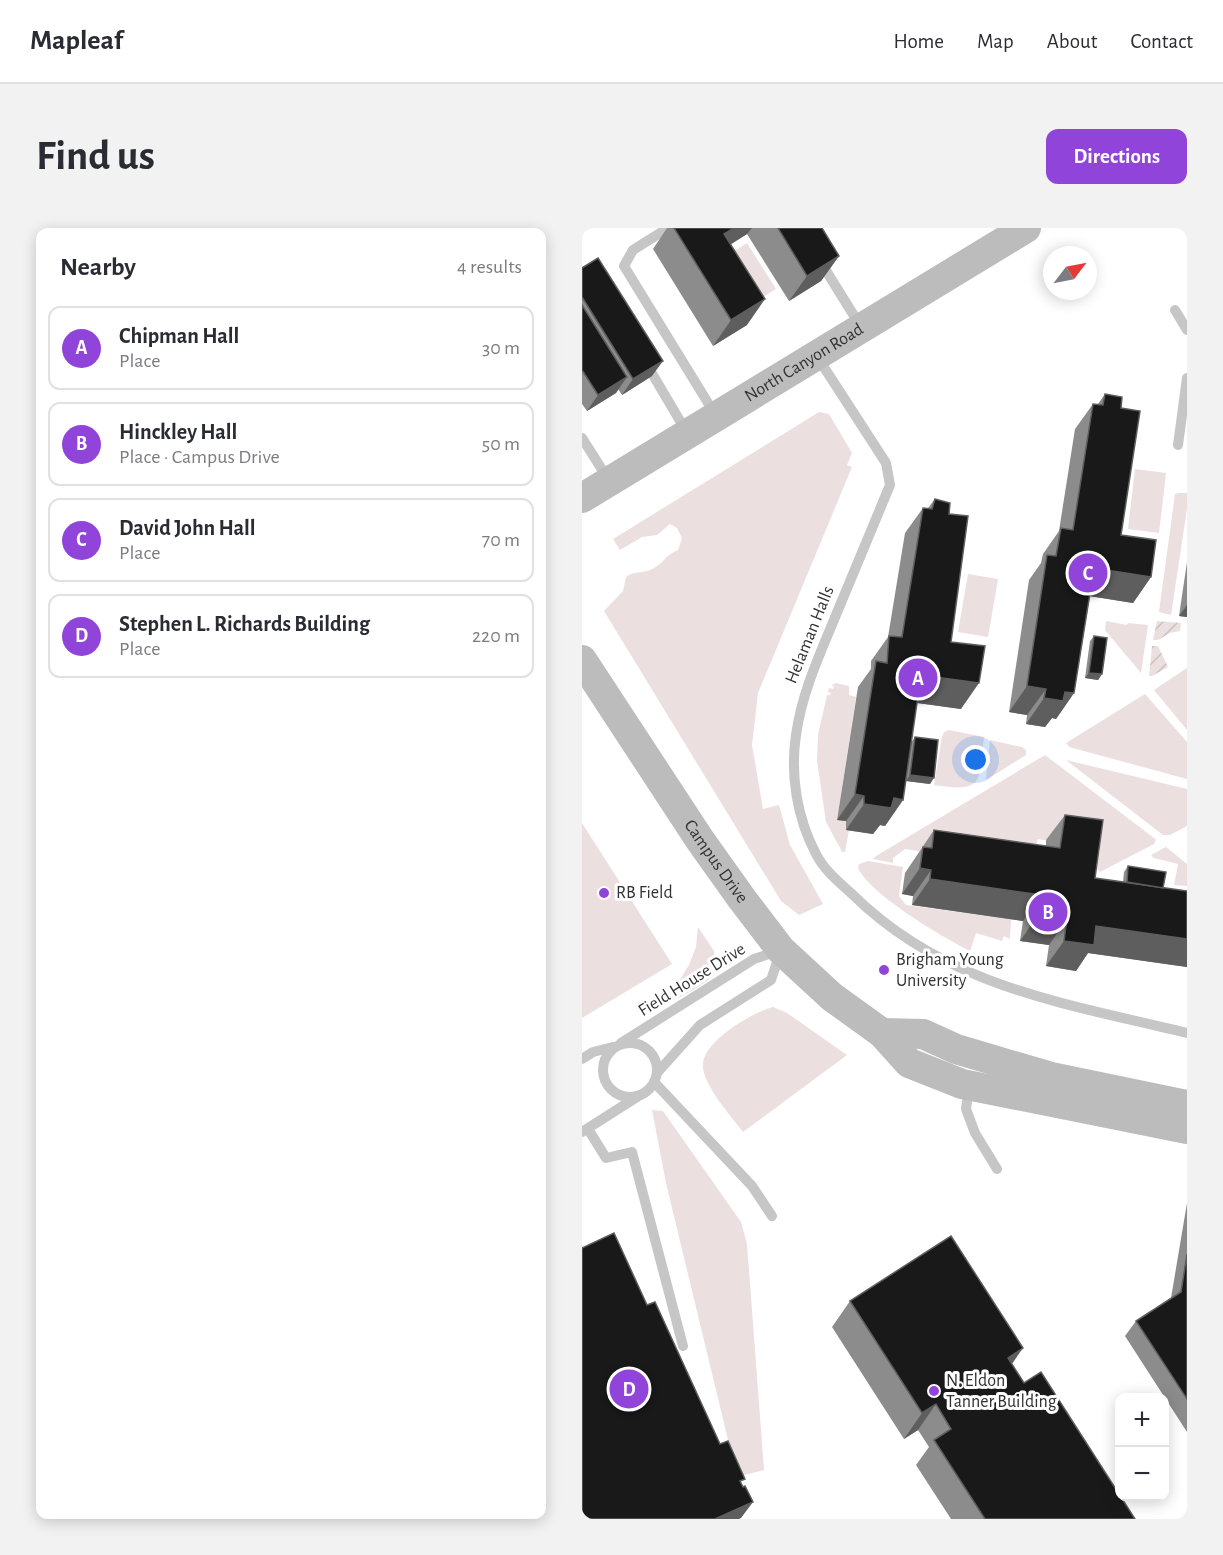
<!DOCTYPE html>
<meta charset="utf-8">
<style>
body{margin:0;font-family:"Alegreya Sans",sans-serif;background:#f2f2f3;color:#2b2b33}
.controls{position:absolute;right:18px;bottom:18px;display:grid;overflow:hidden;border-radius:12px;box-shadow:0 3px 15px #0003}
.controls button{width:54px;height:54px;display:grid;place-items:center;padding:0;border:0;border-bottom:2px solid #e1e1e2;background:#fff;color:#2b2b33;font:30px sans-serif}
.compass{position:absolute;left:461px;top:18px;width:54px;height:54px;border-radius:50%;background:#fff;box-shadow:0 3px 15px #0003;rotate:58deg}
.you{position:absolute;left:394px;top:532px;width:21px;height:21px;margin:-15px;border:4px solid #fff;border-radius:50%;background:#1a73e8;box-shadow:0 0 0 9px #1a73e833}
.badge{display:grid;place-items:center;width:39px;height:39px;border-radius:50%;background:#9044da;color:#fff;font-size:20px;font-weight:700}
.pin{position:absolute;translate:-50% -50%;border:3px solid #fff;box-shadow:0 2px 6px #0006}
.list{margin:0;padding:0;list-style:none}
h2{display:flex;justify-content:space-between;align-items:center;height:78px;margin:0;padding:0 24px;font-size:26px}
h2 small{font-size:20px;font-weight:400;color:#7c7c81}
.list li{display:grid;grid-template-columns:39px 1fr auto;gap:18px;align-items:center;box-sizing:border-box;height:84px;margin:0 12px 12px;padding:0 12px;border:2px solid #e1e1e2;border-radius:12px}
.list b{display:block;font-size:22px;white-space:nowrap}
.list p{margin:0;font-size:20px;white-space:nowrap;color:#7c7c81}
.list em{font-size:20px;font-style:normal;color:#7c7c81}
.map{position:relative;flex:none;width:605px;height:1291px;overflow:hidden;border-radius:12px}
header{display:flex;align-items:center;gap:36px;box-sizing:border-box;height:84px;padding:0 30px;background:#fff;border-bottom:2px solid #e1e1e2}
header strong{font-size:28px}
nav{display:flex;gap:33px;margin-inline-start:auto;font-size:21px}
.intro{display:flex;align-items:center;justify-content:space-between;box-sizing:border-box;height:144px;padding:0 36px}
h1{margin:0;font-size:42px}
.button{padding:15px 27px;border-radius:12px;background:#9044da;color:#fff;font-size:21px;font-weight:700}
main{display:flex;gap:36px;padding:0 36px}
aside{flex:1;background:#fff;border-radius:12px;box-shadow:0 3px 15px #0003}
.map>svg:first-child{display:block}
.grass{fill:#ebe0df}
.garden{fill:url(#garden-furrows)}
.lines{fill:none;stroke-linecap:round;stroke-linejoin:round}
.service{stroke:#c6c6c6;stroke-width:10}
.secondary{stroke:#bcbcbc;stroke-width:30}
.wall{fill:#8c8c8c}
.shaded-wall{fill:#5e5e5e}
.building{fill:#191919;stroke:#5e5e5e;stroke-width:1.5}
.poi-dot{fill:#9044da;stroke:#fff;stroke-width:2}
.labels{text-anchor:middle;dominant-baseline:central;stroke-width:6;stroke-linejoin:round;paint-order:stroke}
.street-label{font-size:18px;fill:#323232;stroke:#fff}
.poi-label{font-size:18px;fill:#323232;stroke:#fff;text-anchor:start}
</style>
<header>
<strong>Mapleaf</strong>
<nav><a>Home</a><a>Map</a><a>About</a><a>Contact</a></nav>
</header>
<div class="intro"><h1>Find us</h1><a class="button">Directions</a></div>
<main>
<aside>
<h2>Nearby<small>4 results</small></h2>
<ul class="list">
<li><span class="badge">A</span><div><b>Chipman Hall</b><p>Place</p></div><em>30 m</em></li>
<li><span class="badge">B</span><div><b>Hinckley Hall</b><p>Place · Campus Drive</p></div><em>50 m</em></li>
<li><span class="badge">C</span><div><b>David John Hall</b><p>Place</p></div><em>70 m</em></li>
<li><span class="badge">D</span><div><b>Stephen L. Richards Building</b><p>Place</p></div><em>220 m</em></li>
</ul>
</aside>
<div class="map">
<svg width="605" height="1291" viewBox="0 0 605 1291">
<defs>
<pattern id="garden-furrows" width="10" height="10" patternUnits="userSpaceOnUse" patternTransform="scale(1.5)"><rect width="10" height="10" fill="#ebe0df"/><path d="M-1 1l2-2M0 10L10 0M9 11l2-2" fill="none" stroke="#cac1c0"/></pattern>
</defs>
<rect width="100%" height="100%" fill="#fff"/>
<g class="grass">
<polygon points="165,15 194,61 162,81 133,35"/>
<path d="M237,184L247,186L270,225L265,237L270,239L176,465L170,517L181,581L197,577L208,617L241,676L217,687L199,673L22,383L41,363L44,349C53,342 63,346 72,340C82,335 83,327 96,322L100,310L95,300L88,296L75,307L60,309L38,322L31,311Z"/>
<polygon points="553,241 584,245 577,305 546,301"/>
<polygon points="597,265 605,265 605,281 589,387 577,384 593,266"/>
<polygon points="386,346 416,351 406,409 376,404"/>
<polygon points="524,393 545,397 546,395 566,397 559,445 523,402"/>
<polygon points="605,440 605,502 572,462"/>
<polygon points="254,455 267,458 267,467 274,469 255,592 264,593 264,601 267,602 263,624 260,624 258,620 244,594 235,533 236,507 245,467 248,467 249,465 246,464 247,460 251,461 252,458 249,457"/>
<polygon points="563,466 605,514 605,551 487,519 484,515"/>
<path d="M367,502L402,509C396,554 404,565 352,557L360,509L362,504Z"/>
<polygon points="408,512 440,519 444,522 444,527 404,552"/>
<polygon points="463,527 572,610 574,612 572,616 518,644 515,641 518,621 456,611 446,640 323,621 311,630 311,635 291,631 294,628"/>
<polygon points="484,532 605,561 605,598 588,607 581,607"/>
<polygon points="0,595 90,736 0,790"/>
<polygon points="584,619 605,636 605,658 592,657 596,636 572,630 569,627"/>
<path d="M286,633L321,639L317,668L324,677L429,691L428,711L422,708L420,713L394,705L388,723C359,708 290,668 276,640L277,636Z"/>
<path d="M116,699L132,723L133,734L139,737C129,756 100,767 81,778L79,774L80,770L92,761L107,737L114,719Z"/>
<path d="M191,779L205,785L265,827L161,904C149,888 123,859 121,840C117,815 171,784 191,779Z"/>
<polygon points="70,882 81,883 159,994 165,1016 182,1242 155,1249 84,955"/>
</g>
<g class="garden">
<polygon points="575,393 599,395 598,403 588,405 576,412 571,412"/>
<polygon points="570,418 576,418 586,439 570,448 567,448"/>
</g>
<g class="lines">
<g class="service">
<polyline points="86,0 51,22 42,38 134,188"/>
<polyline points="238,33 279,99"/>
<polyline points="593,82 605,102"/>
<path d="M236,130L304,235L308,257C290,300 272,343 254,387C238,426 220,464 214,507C208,547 215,590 234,626C242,642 257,654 270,666C364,759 482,775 605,805"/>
<polyline points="65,137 104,203"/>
<polyline points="0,210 26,251"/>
<polyline points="596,217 605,150"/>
<circle cx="48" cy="842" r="27"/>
<polyline points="39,815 172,731 196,723"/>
<polyline points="0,831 11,824 31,819"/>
<polyline points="75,845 118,797 189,752 198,725"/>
<polyline points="72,854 170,958 190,988"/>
<polyline points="387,859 384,881 393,905 415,941"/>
<polyline points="6,901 24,930 50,924 101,1118"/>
<polyline points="0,904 55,869"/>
</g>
<g class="secondary">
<path id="s1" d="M0,270L444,0"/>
<path id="s2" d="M0,432L118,612L160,671L199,722L250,769L300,805L327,835L380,856L605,901"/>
<polyline points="300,805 341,806 374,821 469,849 605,877"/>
</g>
</g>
<g class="wall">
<polygon points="85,0 240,0 257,28 239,53 207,73 165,6 149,16 165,97 131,118 71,21"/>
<polygon points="0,40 70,148 40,167 36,161 34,165 5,183 0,176"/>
<polygon points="523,166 539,180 539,307 569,349 551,375 508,368 492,465 474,491 470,490 463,499 444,496 445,487 427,484 447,352 459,335 461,326 477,303 493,201 511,176 516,176"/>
<polygon points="353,271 367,286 369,414 379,481 335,475 329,515 333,509 348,556 324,553 329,517 321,572 303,598 298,597 291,606 264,602 264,593 255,592 276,459 289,441 289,433 306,409 323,305 341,280 346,280"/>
<polygon points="605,334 605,389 597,388"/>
<polygon points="512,408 520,446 516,452 503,450 508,413"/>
<polygon points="483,587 513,650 541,654 542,644 546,638 581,660 605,663 605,739 506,725 494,743 464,738 467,717 438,713 441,693 330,677 331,668 320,666 323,645 352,602 464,618 464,612"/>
<polygon points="605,975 605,1204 543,1108 554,1093 589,1070"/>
<polygon points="268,1073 430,1136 442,1155 553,1291 369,1291 334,1237 347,1219 336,1202 322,1211 250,1099"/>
</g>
<g class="shaded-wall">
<polygon points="152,0 170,0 165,6 124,32 142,6"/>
<polygon points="257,28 239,53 207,73 225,48"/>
<polygon points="183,71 165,97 131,118 149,92"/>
<polygon points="81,133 70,148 40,167 51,151"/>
<polygon points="45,149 34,165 5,183 16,167"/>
<polygon points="512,340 569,349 551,375 494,366"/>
<polygon points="605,377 605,389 597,388"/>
<polygon points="507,445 520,446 516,452 503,450"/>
<polygon points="339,447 397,455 379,481 321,473"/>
<polygon points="445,458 464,461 445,487 427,484"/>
<polygon points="483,464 492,465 474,491 470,490 463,499 444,496 462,470"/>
<polygon points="328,547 352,550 348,556 324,553"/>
<polygon points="273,566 282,568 264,593 255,592"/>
<polygon points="312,570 321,572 303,598 298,597 291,606 264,602 282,576"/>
<polygon points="338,640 349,642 331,668 320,666"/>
<polygon points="348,651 459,667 441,693 330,677"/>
<polygon points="456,687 485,691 467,717 438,713"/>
<polygon points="514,698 605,711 605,739 506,725 494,743 464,738 482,713"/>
<polygon points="441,1120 423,1146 426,1130"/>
<polygon points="354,1176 336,1202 322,1211 340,1185"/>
<polygon points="171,1274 159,1290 157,1291 133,1291"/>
</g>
<g class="building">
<polygon points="92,0 152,0 142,6 183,71 149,92"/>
<polygon points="196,0 240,0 257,28 225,48"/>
<polygon points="16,30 81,133 51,151 0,69 0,40"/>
<polygon points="0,77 45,149 16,167 0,142"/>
<polygon points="523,166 540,169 539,180 558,183 539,307 574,312 569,349 512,340 492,465 483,464 481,473 462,470 464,461 445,458 465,327 474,328 479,300 491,302 511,176 521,177"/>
<polygon points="353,271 368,275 367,286 386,288 369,414 403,418 397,455 339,447 321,572 312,570 309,580 282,576 282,568 273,566 294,433 305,435 307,408 320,409 341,280 350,281"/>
<polygon points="512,408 525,410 520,446 507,445"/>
<polygon points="333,509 356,512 352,550 328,547"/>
<polygon points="483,587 521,592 513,650 605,663 605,711 514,698 512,717 482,713 485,691 456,687 459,667 348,651 349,642 338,640 341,619 350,620 352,602 478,620"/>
<polygon points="546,638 584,644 581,660 545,654"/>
<polygon points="32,1005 65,1077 73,1074 138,1216 146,1213 163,1251 158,1253 161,1259 163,1258 171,1274 133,1291 0,1291 0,1020"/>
<polygon points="369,1008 441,1120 426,1130 442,1155 459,1144 537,1266 537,1269 539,1269 553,1291 403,1291 352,1212 369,1201 354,1176 340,1185 268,1073"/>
<polygon points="605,1026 605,1171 554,1093 599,1064"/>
</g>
<g class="poi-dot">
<circle cx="22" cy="665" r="6"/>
<circle cx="302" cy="742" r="6"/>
<circle cx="352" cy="1163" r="6"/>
</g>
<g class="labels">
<g class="street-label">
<text stroke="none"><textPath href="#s1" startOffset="260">North Canyon Road</textPath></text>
<text transform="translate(228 407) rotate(-68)">Helaman Halls</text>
<text stroke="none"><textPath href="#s2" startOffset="242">Campus Drive</textPath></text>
<text transform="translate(110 752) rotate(-32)">Field House Drive</text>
</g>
<g class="poi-label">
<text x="34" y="665">RB Field</text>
<text x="314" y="732">Brigham Young<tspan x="314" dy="21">University</tspan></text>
<text x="364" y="1153">N. Eldon<tspan x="364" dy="21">Tanner Building</tspan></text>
</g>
</g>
</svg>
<div class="controls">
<button>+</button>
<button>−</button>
</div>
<svg class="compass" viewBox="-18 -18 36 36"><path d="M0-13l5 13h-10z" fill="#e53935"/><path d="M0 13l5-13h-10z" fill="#7c7c81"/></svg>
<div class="you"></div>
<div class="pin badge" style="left:336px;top:450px">A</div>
<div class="pin badge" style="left:466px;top:684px">B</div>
<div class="pin badge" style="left:506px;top:345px">C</div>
<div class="pin badge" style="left:47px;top:1161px">D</div>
</div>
</main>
